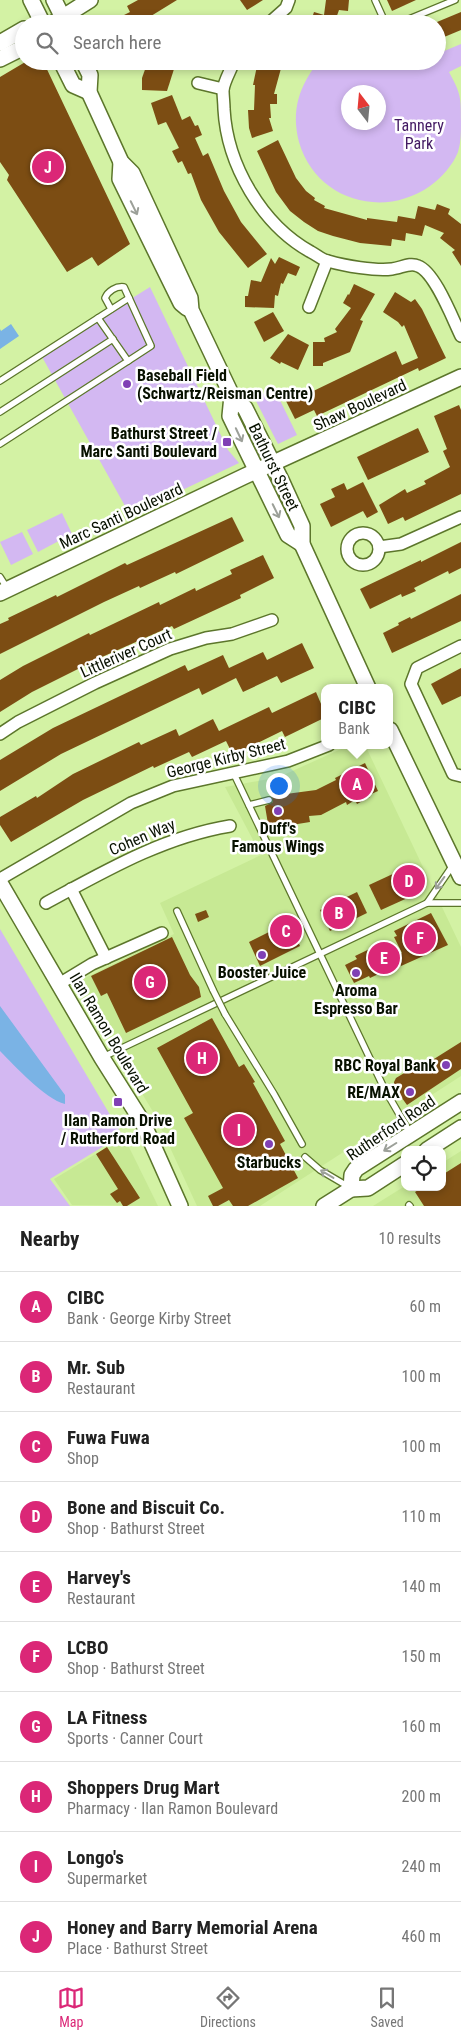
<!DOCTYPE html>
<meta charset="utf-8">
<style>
body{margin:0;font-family:"Roboto Condensed",sans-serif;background:#f6f6f6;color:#222}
.controls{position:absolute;right:15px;bottom:15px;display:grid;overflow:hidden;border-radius:10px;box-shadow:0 2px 8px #0003}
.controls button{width:45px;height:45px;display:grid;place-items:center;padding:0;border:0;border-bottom:1px solid #e0e0e0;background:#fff;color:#222;font:25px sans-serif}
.compass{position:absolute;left:341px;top:85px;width:45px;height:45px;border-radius:50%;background:#fff;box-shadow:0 2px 8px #0003;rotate:344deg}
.you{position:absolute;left:278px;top:785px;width:18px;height:18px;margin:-12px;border:4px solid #fff;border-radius:50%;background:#1a73e8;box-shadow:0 0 0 8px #1a73e833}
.badge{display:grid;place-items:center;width:32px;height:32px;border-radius:50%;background:#db2777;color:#fff;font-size:16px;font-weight:700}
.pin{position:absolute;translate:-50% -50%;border:2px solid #fff;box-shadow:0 1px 5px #0006}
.popup{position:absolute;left:321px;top:684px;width:72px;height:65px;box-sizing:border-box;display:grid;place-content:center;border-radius:10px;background:#fff;filter:drop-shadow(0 1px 4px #0005);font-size:16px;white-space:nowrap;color:#767676}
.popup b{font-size:19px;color:#222}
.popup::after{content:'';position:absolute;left:50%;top:100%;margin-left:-10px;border:10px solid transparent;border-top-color:#fff}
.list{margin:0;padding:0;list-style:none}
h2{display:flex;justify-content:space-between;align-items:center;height:65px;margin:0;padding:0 20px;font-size:21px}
h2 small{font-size:16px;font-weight:400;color:#767676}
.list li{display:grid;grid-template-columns:32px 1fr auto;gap:15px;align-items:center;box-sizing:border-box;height:70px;padding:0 20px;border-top:1px solid #e0e0e0}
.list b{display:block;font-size:19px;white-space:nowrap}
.list p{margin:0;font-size:16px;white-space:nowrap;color:#767676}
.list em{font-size:16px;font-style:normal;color:#767676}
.icon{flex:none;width:28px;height:28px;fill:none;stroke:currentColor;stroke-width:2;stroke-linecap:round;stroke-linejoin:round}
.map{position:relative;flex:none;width:461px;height:1206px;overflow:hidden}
.search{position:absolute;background:#fff;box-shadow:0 2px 8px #0003;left:15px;right:15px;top:15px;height:55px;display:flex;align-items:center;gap:12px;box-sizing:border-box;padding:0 18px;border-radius:28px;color:#767676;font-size:19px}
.sheet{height:765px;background:#fff}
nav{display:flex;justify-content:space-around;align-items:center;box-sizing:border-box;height:70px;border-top:1px solid #e0e0e0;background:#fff;font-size:14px;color:#767676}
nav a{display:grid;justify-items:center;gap:2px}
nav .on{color:#db2777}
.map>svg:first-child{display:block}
.built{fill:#c7e994}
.green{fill:#d3b8f2;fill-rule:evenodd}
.water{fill:#7ab3e5}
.building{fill:#7c4d13}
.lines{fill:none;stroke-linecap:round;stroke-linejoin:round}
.lane-casing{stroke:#5c762b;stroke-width:8}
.street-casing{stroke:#5c762b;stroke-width:14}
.secondary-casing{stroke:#5c762b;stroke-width:18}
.lane{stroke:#fff;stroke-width:5.5}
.street{stroke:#fff;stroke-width:11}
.secondary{stroke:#fff;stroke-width:15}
.lane-bridge-casing{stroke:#5c762b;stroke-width:8;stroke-linecap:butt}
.lane-bridge{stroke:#fff;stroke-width:5.5}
.oneway{stroke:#9ca099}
.poi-dot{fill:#8040b5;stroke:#fff;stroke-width:2}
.labels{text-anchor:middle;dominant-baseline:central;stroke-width:5;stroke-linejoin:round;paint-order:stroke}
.park-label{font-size:16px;fill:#421962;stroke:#fff}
.poi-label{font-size:16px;font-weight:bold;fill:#081100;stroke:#fff}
.street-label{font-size:16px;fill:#081100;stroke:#fff}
</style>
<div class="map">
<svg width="461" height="1206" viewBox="0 0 461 1206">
<rect width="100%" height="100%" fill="#d3f2a4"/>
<g class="built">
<polygon points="350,745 365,745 461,947 461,1076 260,1206 197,1206 155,1115 75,983 174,934 160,903 261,855 225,787 279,777"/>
<polygon points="124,1137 158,1206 72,1205 54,1179"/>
<polygon points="461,1151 461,1206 373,1206 405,1186 442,1187 442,1163"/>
</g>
<g class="green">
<path d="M461,44V66L449,72C461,94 461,97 461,122C461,132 461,142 458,152C453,165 441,178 430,186C382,220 315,199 299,142C291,110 299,86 319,61H437V54ZM378,92V122H348V92Z"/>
<polygon points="150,287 228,450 239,463 130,515 41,355"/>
<polygon points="275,390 297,435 278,444 254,397"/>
<polygon points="62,513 72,534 38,552 27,530"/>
<polygon points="22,532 33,554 11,565 0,542"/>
<polygon points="0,929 122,1135 50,1179 70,1206 0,1206"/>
</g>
<g class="water">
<polygon points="11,324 19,336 0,349 0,329 1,331"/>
<path d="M0,1006L65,1095V1104C45,1099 15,1066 0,1051Z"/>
</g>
<g class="building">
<polygon points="138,0 177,0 138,24 106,24 130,12 127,6"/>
<polygon points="240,0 263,0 247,10"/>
<polygon points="326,0 349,0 348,11 339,10 334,24 310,24 314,12 324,15"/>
<polygon points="387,0 416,0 392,11"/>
<polygon points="461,12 461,30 437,40 437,22"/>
<polygon points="27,61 43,61 130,244 98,266 92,257 67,272 7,180 9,175 0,162 0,77"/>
<polygon points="148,61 174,69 167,91 142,90 142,78"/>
<polygon points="258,61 283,61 274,94 277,94 277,104 270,104 271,118 269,118 273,131 252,138 249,128 248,110 254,110 255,85 253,85"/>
<polygon points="172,95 182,120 190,116 195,126 198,125 202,135 195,138 203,156 208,153 224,191 241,222 267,254 248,268 219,232 201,200 191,173 188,174 182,161 178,163 172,151 179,148 166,122 158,125 151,103"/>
<polygon points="278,140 296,178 306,191 315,198 314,200 325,206 324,208 367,220 367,218 397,222 398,216 415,219 418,206 435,210 437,204 450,209 448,214 461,224 461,266 452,252 455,250 440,238 444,233 425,225 422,236 406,233 405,241 392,239 391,246 360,243 333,236 318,231 304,222 290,211 276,192 257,151"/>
<polygon points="279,257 300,267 296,276 288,273 283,284 281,283 278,296 275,295 274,308 245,307 245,296 248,296 251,280 261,282 271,258 275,264"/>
<polygon points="354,284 375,294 360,320 363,321 350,352 323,363 323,366 313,366 313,342 325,342 324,338 337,332 335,329 351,308 343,303 348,294 349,295"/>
<polygon points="395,292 411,302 415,299 422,309 446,358 419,371 418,368 317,416 314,410 295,419 285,399 301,392 303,396 396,351 402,365 418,358 404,325 402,327 398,322 383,312"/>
<polygon points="273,312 284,331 264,342 254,322"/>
<polygon points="288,334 309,345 298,370 281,362 280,364 270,358"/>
<polygon points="459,405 461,410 461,494 405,521 403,517 388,524 379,505 405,489 407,493 426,484 424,481 450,467 443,451 447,449 434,416"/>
<polygon points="418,428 429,452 368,480 357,457"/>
<polygon points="363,482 378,512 367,518 363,511 331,527 320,504 335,497 331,489 344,483 347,490"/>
<polygon points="232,517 244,541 176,574 175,572 140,588 139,586 104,602 0,654 0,624 9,620 8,618 56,595 57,597 125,563 127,565"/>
<polygon points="461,542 461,568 449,574 448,571 414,588 416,591 402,597 401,594 370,609 360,589 421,560 421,562"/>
<polygon points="263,555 274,578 240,595 241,598 174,629 172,626 102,657 32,692 0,712 0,680 23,666 89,633 90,635 159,602 160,605 195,588 196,591 232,574 230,570"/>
<polygon points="461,594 461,621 392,653 383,633 399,625 398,623 410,617 411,619"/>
<polygon points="302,643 314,668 281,683 277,676 243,692 236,678 202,695 199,688 61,754 0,791 0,760 53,728 185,665 188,671 223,655 229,668 263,652 267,660"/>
<polygon points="461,668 461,696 442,705 431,684"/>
<polygon points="316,692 324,711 324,718 285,737 282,731 233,755 226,741 192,757 189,752 154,768 153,766 83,800 11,842 0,825 0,817 36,796 37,798 73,774 139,742 141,745 176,729 179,736 213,719 219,731 269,707 272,713"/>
<polygon points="365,763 378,791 369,795 370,797 357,804 355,800 347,805 346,802 321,815 309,816 310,822 279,827 278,822 268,824 265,806 273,802 271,796 316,790 336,780 335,778"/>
<polygon points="410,866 423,891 381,910 369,885"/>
<polygon points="357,892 367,913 330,931 320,910"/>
<polygon points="206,910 209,917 198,922 195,914"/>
<polygon points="431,913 448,945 401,966 400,964 370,978 369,976 354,983 345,965 357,959 355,956 382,943 389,959 402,953 394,937 397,936 394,931"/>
<polygon points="289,922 300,946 260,966 249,942"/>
<polygon points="172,937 190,975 199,987 201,997 126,1033 107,993 101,996 91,976"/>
<polygon points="212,1018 239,1067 244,1064 255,1082 253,1083 285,1141 280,1144 298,1178 248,1206 233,1206 229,1200 218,1206 213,1206 208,1196 223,1188 184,1118 193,1113 157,1048"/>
<polygon points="461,1042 461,1069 407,1105 394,1087 394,1082 396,1078 424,1061 426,1064"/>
<polygon points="107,1147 140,1198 127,1206 123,1206 120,1201 117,1203 110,1194 118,1189 96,1154"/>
<polygon points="461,1163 461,1206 424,1206 415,1192 423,1187 442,1187 442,1175"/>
</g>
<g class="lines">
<defs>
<g id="lane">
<polyline points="375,0 384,20 388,24"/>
<polyline points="397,24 455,0"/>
<path d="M111,309L105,298C108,291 116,286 124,287L151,346L128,361"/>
<polyline points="0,381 129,298"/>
<polyline points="0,412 113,339"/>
<polyline points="0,444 128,361 98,318"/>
<polyline points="0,577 7,588"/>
<polyline points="234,774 384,1088 410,1133"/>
<polyline points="249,805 269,800"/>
<polyline points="427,903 453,865"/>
<polyline points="177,911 213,990"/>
<polyline points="225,1014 274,1094 302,1144"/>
<polyline points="103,1057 427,903 461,903"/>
<polyline points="305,1157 320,1170 349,1187"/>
<polyline points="409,1205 410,1206"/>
</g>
<g id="street">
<polyline points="268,24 286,8 289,0"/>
<path d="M234,61C231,70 224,81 223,90C223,96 224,103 224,109C227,165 262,225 311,252C317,255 322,260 328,261C345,266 375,271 392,269C401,268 410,262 418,266C435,272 453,320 461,336"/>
<polyline points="198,83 223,89"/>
<polyline points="309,307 327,261"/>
<circle cx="363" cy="549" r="16"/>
<polyline points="379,547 401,544 461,517"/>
<polyline points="461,646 417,668 411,684 453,774 461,776"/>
<polyline points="0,734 18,722 95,683 170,649 206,638 232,634 272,620"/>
<polyline points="0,879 131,803 173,786 288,761 329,745"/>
<polyline points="71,889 106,958"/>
<path d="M46,903C105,871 163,837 230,826"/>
<polyline points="59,984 92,964 162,933"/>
</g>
<g id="secondary">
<polyline points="31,0 43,24"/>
<polyline points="54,0 66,24"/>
<polyline points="52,24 90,0"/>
<polyline points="0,43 24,29"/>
<polyline points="0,59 24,47"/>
<polyline points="61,61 73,85 89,92"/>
<polyline points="83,61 90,75 89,92 121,162 132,173 190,298 191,310 232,396 245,408 281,480 302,526 302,544 368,688"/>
<polyline points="121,162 120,179 181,303 187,308"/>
<polyline points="232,396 230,416 288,535 302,544"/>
<polyline points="0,593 245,476 461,377"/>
<polyline points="390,730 461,877"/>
<polyline points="0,883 102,1058 143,1123 180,1206"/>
<polyline points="427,1150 461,1128"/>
<polyline points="351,1189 352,1175 356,1169 461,1102"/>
<polyline points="324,1206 351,1189 368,1188 405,1164"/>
</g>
</defs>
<use href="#lane" class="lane-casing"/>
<use href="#street" class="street-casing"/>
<use href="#secondary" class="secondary-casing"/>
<use href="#lane" class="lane"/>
<use href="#street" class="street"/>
<use href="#secondary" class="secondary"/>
<defs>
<polyline id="lane-bridge" points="213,990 225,1014"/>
</defs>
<use href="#lane-bridge" class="lane-bridge-casing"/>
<use href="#lane-bridge" class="lane-bridge"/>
</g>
<defs><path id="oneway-shaft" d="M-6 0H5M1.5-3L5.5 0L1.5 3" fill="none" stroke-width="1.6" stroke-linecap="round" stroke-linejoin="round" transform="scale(1.25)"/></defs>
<g class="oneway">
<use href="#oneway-shaft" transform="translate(134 208) rotate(64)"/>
<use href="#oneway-shaft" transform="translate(239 435) rotate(65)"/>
<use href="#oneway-shaft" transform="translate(276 511) rotate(64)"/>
<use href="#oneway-shaft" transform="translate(440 883) rotate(126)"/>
<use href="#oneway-shaft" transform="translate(390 1147) rotate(148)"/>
<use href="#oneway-shaft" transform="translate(327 1174) rotate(-149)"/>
</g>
<g class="poi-dot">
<circle cx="127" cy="384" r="5"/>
<rect x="222" y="437" width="10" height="10" rx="2.5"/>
<circle cx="278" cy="811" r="5"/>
<circle cx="262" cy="955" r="5"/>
<circle cx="356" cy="973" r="5"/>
<circle cx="446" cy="1065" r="5"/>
<circle cx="410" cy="1092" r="5"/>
<rect x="113" y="1097" width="10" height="10" rx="2.5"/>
<circle cx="269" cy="1144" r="5"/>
</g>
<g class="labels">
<g class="park-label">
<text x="419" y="125">Tannery<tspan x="419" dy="18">Park</tspan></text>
</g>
<g class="poi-label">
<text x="137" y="375" text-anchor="start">Baseball Field<tspan x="137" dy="18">(Schwartz/Reisman Centre)</tspan></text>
<text x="217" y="433" text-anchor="end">Bathurst Street /<tspan x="217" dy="18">Marc Santi Boulevard</tspan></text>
<text x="278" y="828">Duff's<tspan x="278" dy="18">Famous Wings</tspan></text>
<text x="262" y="972">Booster Juice</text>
<text x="356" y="990">Aroma<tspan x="356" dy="18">Espresso Bar</tspan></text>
<text x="436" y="1065" text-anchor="end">RBC Royal Bank</text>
<text x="400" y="1092" text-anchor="end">RE/MAX</text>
<text x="118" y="1120">Ilan Ramon Drive<tspan x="118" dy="18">/ Rutherford Road</tspan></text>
<text x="269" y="1162">Starbucks</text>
</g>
<g class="street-label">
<text transform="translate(360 405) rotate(-25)">Shaw Boulevard</text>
<text transform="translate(274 467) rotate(64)">Bathurst Street</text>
<text transform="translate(121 516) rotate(-25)">Marc Santi Boulevard</text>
<text transform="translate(126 653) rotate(-24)">Littleriver Court</text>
<text transform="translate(226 758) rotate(-14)">George Kirby Street</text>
<text transform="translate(142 837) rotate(-23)">Cohen Way</text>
<text transform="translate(109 1033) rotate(59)">Ilan Ramon Boulevard</text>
<text transform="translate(391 1128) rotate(-34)">Rutherford Road</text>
</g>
</g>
</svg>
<div class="controls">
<button><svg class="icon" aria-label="locate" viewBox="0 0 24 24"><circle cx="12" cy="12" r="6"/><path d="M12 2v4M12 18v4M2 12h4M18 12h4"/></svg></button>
</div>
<svg class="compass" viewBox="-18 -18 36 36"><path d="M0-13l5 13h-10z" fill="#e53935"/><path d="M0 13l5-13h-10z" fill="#767676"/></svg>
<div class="you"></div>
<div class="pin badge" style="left:357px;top:784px">A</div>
<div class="popup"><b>CIBC</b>Bank</div>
<div class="pin badge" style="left:339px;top:913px">B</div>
<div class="pin badge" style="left:286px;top:931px">C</div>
<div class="pin badge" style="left:409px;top:881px">D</div>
<div class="pin badge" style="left:384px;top:958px">E</div>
<div class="pin badge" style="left:420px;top:938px">F</div>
<div class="pin badge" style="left:150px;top:982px">G</div>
<div class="pin badge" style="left:202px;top:1058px">H</div>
<div class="pin badge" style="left:239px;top:1130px">I</div>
<div class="pin badge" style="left:48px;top:167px">J</div>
<div class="search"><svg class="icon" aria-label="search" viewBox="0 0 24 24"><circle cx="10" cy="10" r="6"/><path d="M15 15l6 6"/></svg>Search here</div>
</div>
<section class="sheet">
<h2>Nearby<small>10 results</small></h2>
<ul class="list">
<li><span class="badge">A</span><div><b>CIBC</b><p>Bank · George Kirby Street</p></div><em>60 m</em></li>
<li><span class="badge">B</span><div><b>Mr. Sub</b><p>Restaurant</p></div><em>100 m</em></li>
<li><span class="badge">C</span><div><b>Fuwa Fuwa</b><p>Shop</p></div><em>100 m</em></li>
<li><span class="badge">D</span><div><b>Bone and Biscuit Co.</b><p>Shop · Bathurst Street</p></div><em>110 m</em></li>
<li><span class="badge">E</span><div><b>Harvey's</b><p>Restaurant</p></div><em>140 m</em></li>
<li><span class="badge">F</span><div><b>LCBO</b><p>Shop · Bathurst Street</p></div><em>150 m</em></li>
<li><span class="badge">G</span><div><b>LA Fitness</b><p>Sports · Canner Court</p></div><em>160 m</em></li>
<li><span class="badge">H</span><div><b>Shoppers Drug Mart</b><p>Pharmacy · Ilan Ramon Boulevard</p></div><em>200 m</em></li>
<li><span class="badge">I</span><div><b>Longo's</b><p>Supermarket</p></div><em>240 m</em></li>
<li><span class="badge">J</span><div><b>Honey and Barry Memorial Arena</b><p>Place · Bathurst Street</p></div><em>460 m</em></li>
</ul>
</section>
<nav>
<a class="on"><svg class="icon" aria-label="map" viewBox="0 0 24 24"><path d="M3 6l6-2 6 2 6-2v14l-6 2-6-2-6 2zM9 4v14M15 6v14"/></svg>Map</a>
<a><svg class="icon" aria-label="directions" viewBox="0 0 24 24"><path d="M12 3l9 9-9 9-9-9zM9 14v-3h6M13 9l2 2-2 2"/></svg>Directions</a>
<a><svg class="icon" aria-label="saved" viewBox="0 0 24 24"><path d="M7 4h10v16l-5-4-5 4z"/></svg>Saved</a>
</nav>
